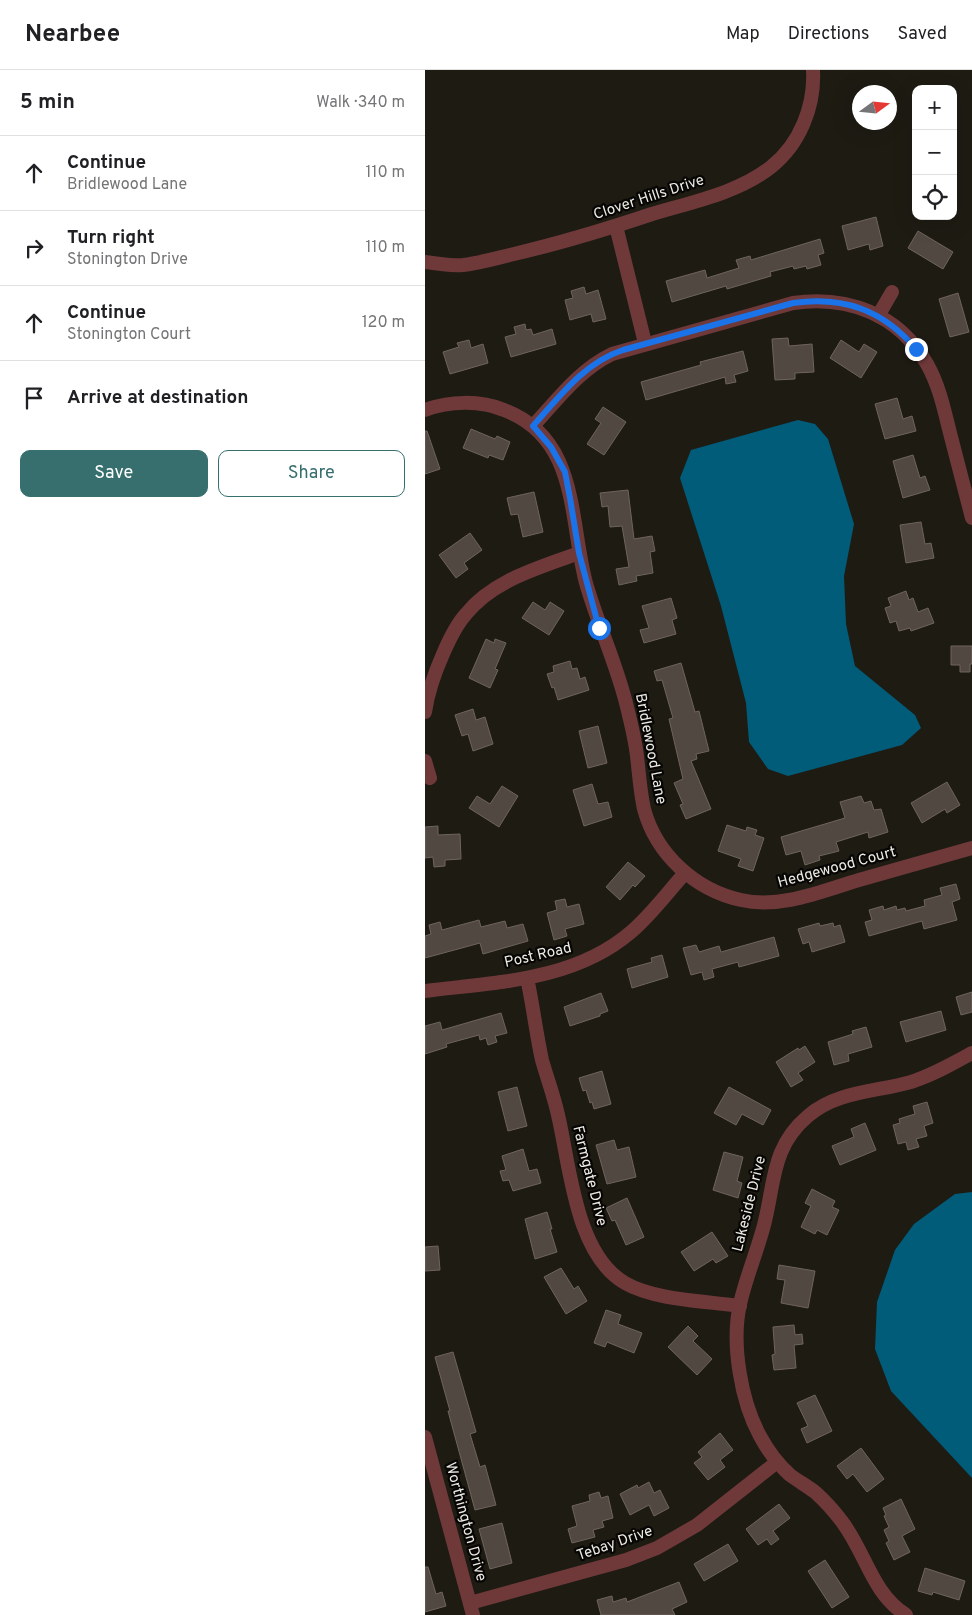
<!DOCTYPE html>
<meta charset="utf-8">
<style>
body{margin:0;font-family:Overpass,sans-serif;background:#f2f2f2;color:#202124}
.controls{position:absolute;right:15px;top:15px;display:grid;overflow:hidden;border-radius:10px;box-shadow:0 5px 20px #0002}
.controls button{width:45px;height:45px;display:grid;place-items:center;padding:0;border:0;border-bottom:1px solid #e0e0e0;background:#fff;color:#202124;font:25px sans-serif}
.compass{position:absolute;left:427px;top:15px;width:45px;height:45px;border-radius:50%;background:#fff;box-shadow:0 5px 20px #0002;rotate:75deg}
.stop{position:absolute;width:15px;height:15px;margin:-11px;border:4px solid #1a73e8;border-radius:50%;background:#fff}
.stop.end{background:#1a73e8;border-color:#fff;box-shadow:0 1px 5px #0008}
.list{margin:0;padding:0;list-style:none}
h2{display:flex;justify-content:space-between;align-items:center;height:65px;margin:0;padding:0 20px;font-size:21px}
h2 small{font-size:16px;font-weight:400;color:#757577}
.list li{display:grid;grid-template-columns:32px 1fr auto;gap:15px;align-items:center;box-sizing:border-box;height:75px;padding:0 20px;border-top:1px solid #e0e0e0}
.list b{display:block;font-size:19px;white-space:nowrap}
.list p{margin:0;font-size:16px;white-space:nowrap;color:#757577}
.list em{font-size:16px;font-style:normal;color:#757577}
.actions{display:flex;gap:10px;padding:15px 20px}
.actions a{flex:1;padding:11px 0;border:1px solid #376e6e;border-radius:10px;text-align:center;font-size:18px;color:#376e6e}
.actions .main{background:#376e6e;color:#fff}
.icon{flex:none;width:28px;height:28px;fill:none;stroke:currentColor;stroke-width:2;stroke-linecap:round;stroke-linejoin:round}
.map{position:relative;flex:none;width:547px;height:1545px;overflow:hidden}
header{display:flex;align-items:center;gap:30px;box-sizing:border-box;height:70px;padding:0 25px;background:#fff;border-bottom:1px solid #e0e0e0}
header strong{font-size:24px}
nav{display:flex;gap:28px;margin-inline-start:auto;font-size:18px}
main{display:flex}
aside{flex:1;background:#fff}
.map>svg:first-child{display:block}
.water{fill:#005c79}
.building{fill:#524842;stroke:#6e645d}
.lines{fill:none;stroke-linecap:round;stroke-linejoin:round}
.minor{stroke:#6f393a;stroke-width:14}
.route{stroke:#1a73e8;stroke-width:6}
.labels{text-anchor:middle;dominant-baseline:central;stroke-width:4.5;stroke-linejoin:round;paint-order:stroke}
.street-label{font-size:15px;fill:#edebe5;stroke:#070604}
</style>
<header>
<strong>Nearbee</strong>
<nav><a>Map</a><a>Directions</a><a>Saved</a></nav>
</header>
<main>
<aside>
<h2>5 min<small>Walk · 340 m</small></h2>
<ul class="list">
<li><svg class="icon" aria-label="ahead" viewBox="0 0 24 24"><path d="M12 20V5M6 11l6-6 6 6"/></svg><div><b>Continue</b><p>Bridlewood Lane</p></div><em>110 m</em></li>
<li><svg class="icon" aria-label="right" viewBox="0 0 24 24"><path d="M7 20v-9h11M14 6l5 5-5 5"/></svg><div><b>Turn right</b><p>Stonington Drive</p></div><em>110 m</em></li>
<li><svg class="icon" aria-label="ahead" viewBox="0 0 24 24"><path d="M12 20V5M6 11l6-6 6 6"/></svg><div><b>Continue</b><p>Stonington Court</p></div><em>120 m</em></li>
<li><svg class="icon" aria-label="arrive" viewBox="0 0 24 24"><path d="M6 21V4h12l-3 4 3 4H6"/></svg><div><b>Arrive at destination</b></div></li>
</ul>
<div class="actions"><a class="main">Save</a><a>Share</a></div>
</aside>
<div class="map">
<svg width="547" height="1545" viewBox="0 0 547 1545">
<rect width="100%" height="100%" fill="#1e1b13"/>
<g class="water">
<polygon points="373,350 390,354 403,369 429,454 419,506 421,554 430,596 490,645 496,658 477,675 363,706 343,699 324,672 321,633 296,536 255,408 266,380"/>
<polygon points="547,1122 547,1408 466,1321 450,1279 452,1232 470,1180 489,1154 530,1124"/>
</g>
<g class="building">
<polygon points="451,147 458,176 445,180 444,174 423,180 417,156"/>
<polygon points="493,161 528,182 518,199 483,178"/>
<polygon points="395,169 399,183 393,185 396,195 382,199 381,196 369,199 368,196 345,202 346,206 302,219 301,216 247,232 241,211 280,200 282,208 314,198 311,190 325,186 326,190"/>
<polygon points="159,217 161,224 173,220 181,249 168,252 166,244 145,250 140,230 148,228 146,221"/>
<polygon points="533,223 544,262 525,267 514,229"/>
<polygon points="100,254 101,260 106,259 108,265 127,259 131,274 86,287 80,267 91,264 89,257"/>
<polygon points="363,268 364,276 387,274 389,302 370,303 370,309 350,310 347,269"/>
<polygon points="44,270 46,278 58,274 63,293 25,304 18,282 34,277 32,273"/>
<polygon points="416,270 434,282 439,274 452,282 436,308 405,288"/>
<polygon points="318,281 323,301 309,305 311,312 301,314 300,307 221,330 216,312 276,295 275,292"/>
<polygon points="472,328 478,349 487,346 491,361 460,369 450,334"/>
<polygon points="178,337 201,352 179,385 162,374 176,353 170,349"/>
<polygon points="46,359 70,369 72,366 85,372 78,390 64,385 63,388 38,378"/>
<polygon points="0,361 2,361 15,399 0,404"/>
<polygon points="488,385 495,408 500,406 505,420 478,428 468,391"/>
<polygon points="203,420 209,469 227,466 230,481 225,482 228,503 211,506 212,511 194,515 191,499 204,497 197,456 185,457 183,436 177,437 175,423"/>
<polygon points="109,422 118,462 98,467 93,444 86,445 82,428"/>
<polygon points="496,452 500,474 506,473 509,488 481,493 475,455"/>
<polygon points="45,463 57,480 39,493 43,499 31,508 14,485"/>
<polygon points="481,521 484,530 488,528 493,542 503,538 509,553 486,561 485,558 474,561 471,551 465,553 460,538 466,536 463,528"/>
<polygon points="246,528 252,548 247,550 251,564 219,573 215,560 224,558 217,536"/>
<polygon points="108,532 120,540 125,532 139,541 124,565 97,548"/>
<polygon points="61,569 69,573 70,569 81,573 70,599 73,600 65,618 44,608"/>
<polygon points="526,576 547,576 547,594 545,594 545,602 535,602 535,595 526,595"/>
<polygon points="145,591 147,599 152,598 155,609 160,607 164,620 133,630 129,617 127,618 122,604 129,602 128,596"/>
<polygon points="256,593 270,642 274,641 284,681 271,684 272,689 266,691 286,739 261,749 255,735 258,734 249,713 258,709 244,649 248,648 237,610 232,611 229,601"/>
<polygon points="48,639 51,650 60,647 68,674 48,681 43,664 37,666 30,645"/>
<polygon points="173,656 182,693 163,698 154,661"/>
<polygon points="522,712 535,735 522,743 520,739 497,753 486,733"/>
<polygon points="167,714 173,734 183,732 187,747 159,756 148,720"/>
<polygon points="77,716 93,726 74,757 44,738 52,726 65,734"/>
<polygon points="436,726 439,733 446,731 449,740 456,739 463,762 444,768 443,762 411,772 414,781 394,786 395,790 380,795 376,781 361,785 356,767 420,748 415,732"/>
<polygon points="302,755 321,761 322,757 332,760 330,765 339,768 328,801 313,796 316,789 293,781"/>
<polygon points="13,756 13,765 35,764 36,789 20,790 20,796 9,797 8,787 0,788 0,757"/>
<polygon points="203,792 220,806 210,817 208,815 195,830 181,817"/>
<polygon points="531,814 535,829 527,832 532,850 499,859 497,851 444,866 440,852 447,850 444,840 458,836 459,840 471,836 472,840 480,838 481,841 500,836 499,830 517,825 515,818"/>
<polygon points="140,829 142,837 154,834 159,854 140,859 142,866 129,870 122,843 132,840 130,831"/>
<polygon points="54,850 56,857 80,851 82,858 98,854 103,871 58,884 55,873 0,888 0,866 6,864 4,855 15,852 17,860"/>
<polygon points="394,853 395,856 408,853 409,857 415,855 420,872 387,882 384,872 378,874 373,859"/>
<polygon points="349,867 354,886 314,897 313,892 287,899 289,907 279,910 277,902 266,905 258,878 271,875 274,882 294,876 296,882"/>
<polygon points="237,885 243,907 207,918 202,899 227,892 226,888"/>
<polygon points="547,922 547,942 536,945 531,927"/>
<polygon points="176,923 183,941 175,944 175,946 145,956 139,937"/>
<polygon points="516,941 521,960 481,972 475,952"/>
<polygon points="76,943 82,963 70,966 72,972 63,975 61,968 55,970 54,965 21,974 22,977 0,984 0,956 15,952 17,960"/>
<polygon points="441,957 447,977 423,984 424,991 409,995 403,972 428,964 427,961"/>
<polygon points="380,976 390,992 373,1003 378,1010 366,1017 351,992 373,978 374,980"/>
<polygon points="177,1001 186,1034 169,1039 167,1032 165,1033 161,1020 158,1021 154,1008"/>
<polygon points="92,1017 102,1056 83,1061 73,1022"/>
<polygon points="304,1017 346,1040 338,1055 317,1044 311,1055 289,1043"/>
<polygon points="502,1032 508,1053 499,1056 502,1066 491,1069 494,1077 483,1080 481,1072 473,1074 468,1055 475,1053 474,1049 490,1044 488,1036"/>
<polygon points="440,1053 451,1080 415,1095 407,1076 429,1067 426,1059"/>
<polygon points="189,1070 192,1080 204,1077 211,1107 182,1114 171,1075"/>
<polygon points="98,1079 104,1101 112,1099 116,1113 88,1121 84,1110 78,1111 75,1101 81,1100 77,1086"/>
<polygon points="299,1082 318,1087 312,1111 317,1113 313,1128 288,1120"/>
<polygon points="387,1119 410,1131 407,1137 414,1140 402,1165 392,1160 390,1164 376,1157 386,1136 380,1133"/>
<polygon points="202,1128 219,1167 201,1175 190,1150 187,1151 181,1138"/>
<polygon points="122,1142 127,1159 125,1159 132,1182 110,1189 100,1149"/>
<polygon points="287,1162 303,1186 291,1193 288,1189 269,1201 256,1182"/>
<polygon points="13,1176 15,1200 0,1201 0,1177"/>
<polygon points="354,1195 390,1201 383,1238 356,1233 360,1210 352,1209"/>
<polygon points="136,1198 149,1219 153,1216 162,1231 141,1244 119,1207"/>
<polygon points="181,1240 196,1245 193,1254 217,1263 209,1283 182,1272 180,1277 169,1273"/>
<polygon points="369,1255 370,1265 377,1264 378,1274 369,1275 371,1298 349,1300 347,1285 350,1284 348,1257"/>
<polygon points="263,1256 273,1266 268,1271 287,1289 272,1305 243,1277"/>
<polygon points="28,1282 51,1362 45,1364 55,1397 60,1395 71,1435 50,1440 23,1341 25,1341 10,1287"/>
<polygon points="390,1325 407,1361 382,1373 376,1359 383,1356 372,1333"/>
<polygon points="295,1363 308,1380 295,1390 300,1397 283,1410 269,1393 277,1387 273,1382"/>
<polygon points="436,1378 459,1409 442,1422 428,1404 422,1409 412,1396"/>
<polygon points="224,1412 229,1423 235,1420 244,1438 229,1446 224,1435 205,1445 195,1424 212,1415 213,1418"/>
<polygon points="174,1422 176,1428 183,1426 188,1448 177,1451 179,1457 168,1460 170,1467 147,1473 143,1459 152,1456 147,1436 165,1431 164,1425"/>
<polygon points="476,1429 490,1459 477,1466 485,1482 469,1490 461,1473 464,1471 459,1460 464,1457 459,1446 461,1445 458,1438"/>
<polygon points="354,1434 365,1448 348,1461 354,1469 346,1475 342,1469 333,1475 321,1459"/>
<polygon points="77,1453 87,1493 65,1499 54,1459"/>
<polygon points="303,1474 313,1491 279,1511 269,1494"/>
<polygon points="400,1490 424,1527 407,1538 383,1501"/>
<polygon points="0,1497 3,1497 11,1524 17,1522 21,1536 0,1542"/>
<polygon points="500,1498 540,1511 534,1530 508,1522 507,1525 493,1521"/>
<polygon points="254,1512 262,1532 247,1539 250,1545 176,1545 172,1530 187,1526 188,1532 201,1528 202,1532"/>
</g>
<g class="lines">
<g class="minor">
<polyline points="191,156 220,273"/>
<path d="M0,192C12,194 25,196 38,195C55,193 72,188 89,184C136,173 182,159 227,144C267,132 313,123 346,97C375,74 390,36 388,0"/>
<polyline points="453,246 467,222"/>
<path d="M0,340C24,331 55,330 79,340C154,368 144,449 161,513C173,555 192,595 202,637C206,653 210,669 212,686C214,703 215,721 219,739C231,784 270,820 316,830C356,839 397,821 434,810C472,799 509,789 547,778"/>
<path d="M108,356C133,329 154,300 187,284L368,233C422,225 474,244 502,294C514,315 519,339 525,363C532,391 540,420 547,448"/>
<path d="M0,642C3,622 10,602 18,584C24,570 31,555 41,544C68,510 114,498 154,483"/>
<polyline points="0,691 5,708"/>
<path d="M102,908C108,935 111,963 117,990C122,1008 129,1026 133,1045C145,1095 150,1184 200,1213C229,1230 280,1231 315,1236"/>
<path d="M0,921C71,912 149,911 206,862C226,845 242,823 260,803"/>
<polyline points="0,1367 48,1545"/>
<polyline points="45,1533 201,1490 232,1478 272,1455 352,1392"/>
<path d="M481,1545C447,1523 441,1484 418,1453C410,1442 400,1431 390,1422C382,1416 373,1411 365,1405C353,1394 343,1381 335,1366C316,1331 306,1274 315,1234C321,1207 332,1182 339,1155C350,1113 346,1077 383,1046C412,1021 451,1022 486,1012C508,1005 527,994 547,983"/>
</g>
</g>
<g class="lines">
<path class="route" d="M174,558L154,483L145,428L140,402L126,377L108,356C135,326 159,293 198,280L368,233C419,226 458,240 491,279"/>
</g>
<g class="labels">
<g class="street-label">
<text transform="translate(224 128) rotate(-18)">Clover Hills Drive</text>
<text transform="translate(225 679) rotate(79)">Bridlewood Lane</text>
<text transform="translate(412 798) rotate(-15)">Hedgewood Court</text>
<text transform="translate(113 886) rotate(-13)">Post Road</text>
<text transform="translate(164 1106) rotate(76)">Farmgate Drive</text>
<text transform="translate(325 1134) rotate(-76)">Lakeside Drive</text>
<text transform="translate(40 1452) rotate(75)">Worthington Drive</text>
<text transform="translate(190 1474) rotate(-19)">Tebay Drive</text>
</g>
</g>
</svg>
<div class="controls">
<button>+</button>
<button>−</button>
<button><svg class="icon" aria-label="locate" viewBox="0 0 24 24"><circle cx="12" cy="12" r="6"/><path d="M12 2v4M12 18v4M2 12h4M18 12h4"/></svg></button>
</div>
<svg class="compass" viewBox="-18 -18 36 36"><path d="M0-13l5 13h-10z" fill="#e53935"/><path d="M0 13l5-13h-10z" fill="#757577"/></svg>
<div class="stop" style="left:174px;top:558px"></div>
<div class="stop end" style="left:491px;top:279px"></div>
</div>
</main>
